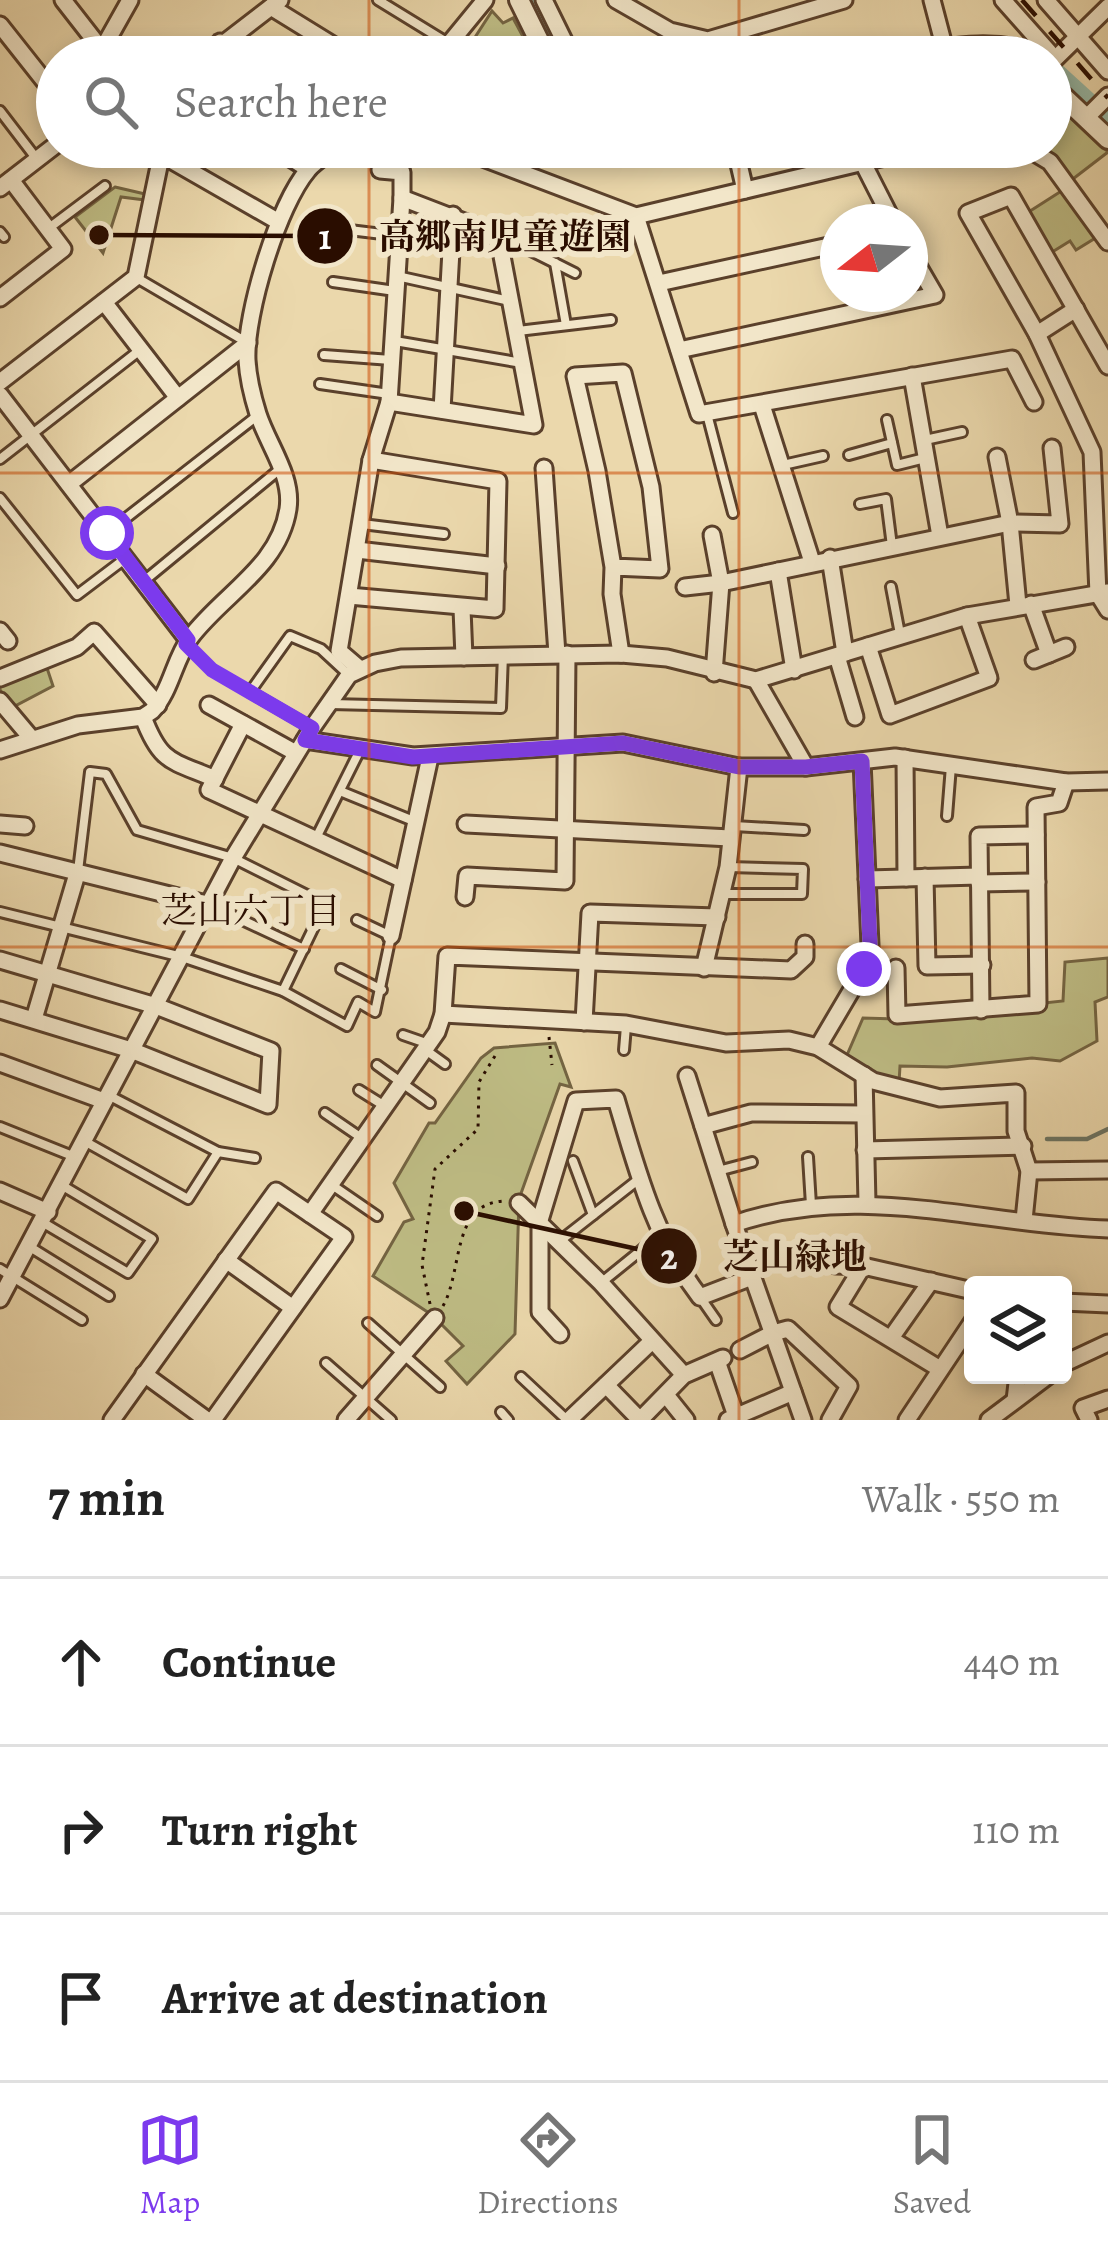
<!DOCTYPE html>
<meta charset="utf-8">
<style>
body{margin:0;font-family:Alegreya,"Noto Serif JP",serif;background:#f2f2f2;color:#222}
.controls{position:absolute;right:36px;bottom:36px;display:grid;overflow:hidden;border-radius:12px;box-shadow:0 6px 18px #0003}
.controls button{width:108px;height:108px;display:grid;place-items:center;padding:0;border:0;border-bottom:3px solid #e0e0e0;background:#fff;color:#222;font:60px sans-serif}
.compass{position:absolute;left:820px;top:204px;width:108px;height:108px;border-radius:50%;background:#fff;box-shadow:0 6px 18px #0003;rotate:253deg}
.stop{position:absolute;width:36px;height:36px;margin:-27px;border:9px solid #7c3aed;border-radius:50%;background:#fff}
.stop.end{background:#7c3aed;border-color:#fff;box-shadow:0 3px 12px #0008}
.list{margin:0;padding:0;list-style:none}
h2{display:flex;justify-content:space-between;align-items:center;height:156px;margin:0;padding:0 48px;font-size:51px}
h2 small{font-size:39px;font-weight:400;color:#767676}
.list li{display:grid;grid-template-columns:78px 1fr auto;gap:36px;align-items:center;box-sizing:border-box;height:168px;padding:0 48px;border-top:3px solid #e0e0e0}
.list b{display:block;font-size:45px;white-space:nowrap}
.list em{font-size:39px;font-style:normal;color:#767676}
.icon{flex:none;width:66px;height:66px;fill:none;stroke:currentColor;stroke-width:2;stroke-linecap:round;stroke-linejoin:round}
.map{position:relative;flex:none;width:1108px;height:1420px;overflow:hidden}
.search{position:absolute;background:#fff;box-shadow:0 6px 18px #0003;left:36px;right:36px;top:36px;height:132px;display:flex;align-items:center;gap:30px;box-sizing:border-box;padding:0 42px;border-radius:66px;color:#767676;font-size:45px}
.sheet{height:660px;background:#fff}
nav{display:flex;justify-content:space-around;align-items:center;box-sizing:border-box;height:168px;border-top:3px solid #e0e0e0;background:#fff;font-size:33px;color:#767676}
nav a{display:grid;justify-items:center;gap:6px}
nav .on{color:#7c3aed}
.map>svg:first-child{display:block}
.green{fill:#bebc84;stroke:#746442;stroke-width:3}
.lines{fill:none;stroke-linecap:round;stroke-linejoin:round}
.stream{stroke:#6c7564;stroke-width:4.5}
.river{stroke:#98baa7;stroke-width:24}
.service-casing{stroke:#5a402b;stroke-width:14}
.minor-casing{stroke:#5a402b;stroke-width:21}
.tertiary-casing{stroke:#5a402b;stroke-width:24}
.path{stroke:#2a0d00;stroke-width:3;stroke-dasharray:3 6;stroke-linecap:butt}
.service{stroke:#f2e6c9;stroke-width:8}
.minor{stroke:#f2e6c9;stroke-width:15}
.tertiary{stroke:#f2e6c9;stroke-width:18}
.rail{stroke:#2a0d00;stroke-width:4.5;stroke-dasharray:21 21;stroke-linecap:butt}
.route{stroke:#7c3aed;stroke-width:15}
.grid{fill:none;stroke:#cc4e0a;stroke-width:3;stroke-opacity:0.55}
.labels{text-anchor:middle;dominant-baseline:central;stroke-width:12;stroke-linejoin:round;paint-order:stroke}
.neighbourhood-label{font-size:36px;fill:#2a0d00;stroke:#f2e6c9}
.leader{fill:none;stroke:#2a0d00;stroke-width:4.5}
.callout-dot{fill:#2a0d00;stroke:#f2e6c9;stroke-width:4.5}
.mark-label{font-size:36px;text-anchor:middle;font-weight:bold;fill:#fff}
.callout-label{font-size:36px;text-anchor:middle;font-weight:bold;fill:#2a0d00;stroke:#f2e6c9;stroke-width:12;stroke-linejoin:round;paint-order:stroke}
</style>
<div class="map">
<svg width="1108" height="1420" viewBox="0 0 1108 1420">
<rect width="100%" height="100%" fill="#ebd8ac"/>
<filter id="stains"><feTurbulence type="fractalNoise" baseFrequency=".00167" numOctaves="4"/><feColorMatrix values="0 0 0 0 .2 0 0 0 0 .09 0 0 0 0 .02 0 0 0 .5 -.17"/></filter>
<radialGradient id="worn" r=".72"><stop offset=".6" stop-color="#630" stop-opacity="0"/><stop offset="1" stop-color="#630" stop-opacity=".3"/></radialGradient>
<g class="green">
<polygon points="492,11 503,23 513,18 534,57 451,57 470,45"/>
<polygon points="1051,97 1108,152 1069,182 1054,157 1040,147 1051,147"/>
<polygon points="115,187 145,194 145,200 121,197 103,253 75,217"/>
<polygon points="1063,190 1097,237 1076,250 1070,241 1049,254 1027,213"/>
<polygon points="45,662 53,686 13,707 0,690 0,683"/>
<polygon points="1108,958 1108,997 1095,1002 1097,1041 1060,1061 1032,1058 947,1067 900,1066 899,1083 866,1072 847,1055 863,1018 897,1019 1063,1001 1065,962"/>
<polygon points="555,1043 571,1087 560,1084 519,1199 515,1334 467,1384 446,1361 463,1346 432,1315 373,1276 404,1222 413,1219 394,1183 429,1123 435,1123 481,1058 494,1048"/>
</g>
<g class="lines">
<polyline class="stream" points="1047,1139 1087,1139 1108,1129"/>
<g class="river">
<polyline points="532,0 560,57"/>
<polyline points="950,57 981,53 1009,57"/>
<polyline points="1051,71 1108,123"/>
</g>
<defs>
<g id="service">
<polyline points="378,0 448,43"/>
<polyline points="0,111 36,158"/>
<polyline points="49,228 105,186"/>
<polyline points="341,229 399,236"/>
<polyline points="0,232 4,237"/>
<polyline points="501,236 575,273"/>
<polyline points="555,263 566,325"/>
<polyline points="397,276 510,301"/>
<polyline points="137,278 248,343"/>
<polyline points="333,282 395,291"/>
<polyline points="518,331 611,320"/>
<polyline points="395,341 522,363"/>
<polyline points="324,355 391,360"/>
<polyline points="320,384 389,394"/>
<polyline points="707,414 733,513"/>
<polyline points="887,420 897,465 925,458"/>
<polyline points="925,440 962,432"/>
<polyline points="849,455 892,443"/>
<polyline points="0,459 140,350"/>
<polyline points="783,465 823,456"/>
<polyline points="0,498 77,595 126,558"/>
<polyline points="860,504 886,499 892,546"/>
<polyline points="362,524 444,534"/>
<polyline points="108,532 257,416"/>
<polyline points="144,581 280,469"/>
<polyline points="891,587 900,634"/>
<polyline points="330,704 501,708 503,654"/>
<polyline points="312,728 250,692 290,636 321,649 348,674"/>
<polyline points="340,791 416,822"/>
<polyline points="947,816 951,766"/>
<polyline points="734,826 804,830"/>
<polyline points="316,838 360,750"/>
<polyline points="78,871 90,772 106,774 137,830 233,858 325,904 283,991"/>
<polyline points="725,894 802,894 803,869 729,867"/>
<polyline points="210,905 304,949"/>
<polyline points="0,912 182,957 283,991 347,1026 358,1002 375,1012 391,936 357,920"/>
<polyline points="341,969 382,990"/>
<polyline points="403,1035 429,1044"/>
<polyline points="624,1050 626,1026"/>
<polyline points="427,1051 445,1064"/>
<polyline points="377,1065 430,1103"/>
<polyline points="359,1090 383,1105"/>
<polyline points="325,1113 363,1139"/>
<polyline points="0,1127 75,1157"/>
<polyline points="86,1142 188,1199 218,1152 108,1095"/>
<polyline points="218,1152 255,1158"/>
<polyline points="808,1157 811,1205"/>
<polyline points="573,1161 593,1215"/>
<polyline points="718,1171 752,1162"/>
<polyline points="332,1185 377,1216"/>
<polyline points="42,1222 128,1273 152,1239 63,1186"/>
<polyline points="561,1240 639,1179"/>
<polyline points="30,1247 109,1296"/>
<polyline points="0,1269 82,1320"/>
<polyline points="602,1282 660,1235"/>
<polyline points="700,1297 716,1320"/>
<polyline points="368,1323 440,1387"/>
<polyline points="326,1363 391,1420"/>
<polyline points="521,1377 567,1420"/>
<polyline points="501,1412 508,1420"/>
</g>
<g id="minor">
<polyline points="63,0 102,50"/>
<polyline points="544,0 572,57"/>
<polyline points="616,0 670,31 708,40 844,0"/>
<polyline points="932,0 947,57"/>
<polyline points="1003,0 1049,52"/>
<polyline points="1046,0 1108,71"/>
<polyline points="271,7 352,57"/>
<polyline points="0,25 57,97"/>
<polyline points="220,42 245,57"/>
<polyline points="98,57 130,0"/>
<polyline points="206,57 280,0"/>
<polyline points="424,57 449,44 485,0"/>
<path d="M900,57C953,44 1003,37 1055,59L1108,7"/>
<polyline points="1087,117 1108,96"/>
<polyline points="273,147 308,169"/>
<polyline points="454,147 636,216 927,147"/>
<polyline points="735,147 745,190"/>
<polyline points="1025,147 1050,162 1108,242"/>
<polyline points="162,155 279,222"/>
<polyline points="863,163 893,222"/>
<polyline points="0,188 57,144"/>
<polyline points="636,216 699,414 1012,359 1034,402"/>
<polyline points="659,283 838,244"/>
<polyline points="0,298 63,249 11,180"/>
<polyline points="104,302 178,398"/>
<polyline points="1037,334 1076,309"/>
<polyline points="679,350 935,295 910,252"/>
<polyline points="1108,366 1011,196 968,213 1037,334 1092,452 1098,594 1108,610"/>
<polyline points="912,376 940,536"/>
<polyline points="0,382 136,277 163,147"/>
<polyline points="0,395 188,640"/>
<polyline points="389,402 534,425 498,235 402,198"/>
<polyline points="762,405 812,562"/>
<polyline points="442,410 453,215"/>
<polyline points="997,457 1010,523 1018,605"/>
<polyline points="544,468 557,654"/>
<polyline points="69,484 248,343"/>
<polyline points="712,535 721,583 714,673"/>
<polyline points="357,550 497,566"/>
<polyline points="830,558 845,653"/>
<polyline points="613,567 660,569 651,487 623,373 575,376 597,471 613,567 612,594 621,654"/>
<polyline points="778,571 794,670"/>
<polyline points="685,587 721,583 1010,523 1060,524 1052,448"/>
<polyline points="349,596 495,609 498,481 371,460"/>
<polyline points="1031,604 1049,654"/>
<polyline points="462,609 464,657"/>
<polyline points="0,631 8,641"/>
<polyline points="868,646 890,715 989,678 967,616"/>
<polyline points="837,656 855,717"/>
<polyline points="1034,660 1066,647"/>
<polyline points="360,669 339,651 371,460 389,402 402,198 402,172 380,170"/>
<polyline points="0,678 77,647 94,632 158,705"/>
<polyline points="756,680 806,767"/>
<polyline points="0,701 32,739"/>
<polyline points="209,705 296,753"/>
<path d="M143,717C161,764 171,760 215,779"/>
<polyline points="243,724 209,790 403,880"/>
<polyline points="305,740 413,756 623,743 739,767 806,767 895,757 1066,782 1108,781"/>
<path d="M0,750L78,725L143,717L152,711C171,691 174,660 190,638C223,594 279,567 288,509C293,476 268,445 258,414C253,398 248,377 247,360C245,314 278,205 308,170C315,161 328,154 337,147"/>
<polyline points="905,758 906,878"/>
<polyline points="0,824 25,826"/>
<polyline points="466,824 730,838"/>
<polyline points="0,853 210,905"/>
<polyline points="925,877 927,966 982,965"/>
<polyline points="867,879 979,876"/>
<polyline points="979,883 1037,882"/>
<polyline points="465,897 467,876 565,881 567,654"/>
<polyline points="391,936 430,757"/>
<polyline points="0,960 156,1006 271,1051 268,1105 131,1050 0,1010"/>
<polyline points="704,968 728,867 739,767"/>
<polyline points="896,968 897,1015 1038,1004 1036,807 1059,803 1066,782"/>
<polyline points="981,1010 979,836 1036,835"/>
<polyline points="443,1014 626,1024 726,1043 789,1040 818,1047 873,1081 940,1098 1016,1093 1016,1131 1029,1171 1024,1220"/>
<polyline points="34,1019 77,874"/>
<polyline points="584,1022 590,913 717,917"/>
<polyline points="818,1047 864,969 871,968 862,761"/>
<polyline points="0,1063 104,1101"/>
<polyline points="864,1075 867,1203"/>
<polyline points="687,1076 734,1224 803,1420"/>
<polyline points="703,1126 751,1113 864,1114"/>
<polyline points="865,1150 1023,1146"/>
<polyline points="1029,1171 1108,1170"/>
<polyline points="0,1191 48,1212"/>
<polyline points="519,1203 601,1283 684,1375"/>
<polyline points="310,1214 437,1032 443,1014 447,956 791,970 805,957 805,944"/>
<path d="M734,1224C858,1181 981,1225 1108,1229"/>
<polyline points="226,1260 293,1308"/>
<polyline points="836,1265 863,1266 973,1291"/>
<polyline points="863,1266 838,1307 940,1369"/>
<polyline points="0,1299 233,858 312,728 349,675 375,663 401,658 621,654 667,658 756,680 967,616 1108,592"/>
<polyline points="1063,1302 1108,1304"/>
<path d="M560,1334L540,1312V1220L576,1101L616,1099C637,1170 654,1237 700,1297L752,1277"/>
<polyline points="891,1338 931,1281"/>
<polyline points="740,1350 773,1333 788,1329 849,1386 830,1420"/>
<polyline points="717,1361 736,1416"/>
<polyline points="1063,1364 1108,1343"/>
<polyline points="144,1374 207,1420"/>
<polyline points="606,1385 640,1420 684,1375 723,1358"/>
<polyline points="666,1395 686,1420"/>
<polyline points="1015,1400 1018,1375"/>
<polyline points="112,1420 276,1191 344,1237 213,1420"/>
<polyline points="346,1420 435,1318"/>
<polyline points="569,1420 652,1341"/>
<polyline points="728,1420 793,1392"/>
<polyline points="907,1420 973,1321"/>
<polyline points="989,1420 1049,1375"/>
<polyline points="1089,1420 1083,1408 1108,1399"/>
</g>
<g id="tertiary">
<polyline points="519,0 547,57"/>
<polyline points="1051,85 1108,139"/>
</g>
</defs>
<use href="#service" class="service-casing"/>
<use href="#minor" class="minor-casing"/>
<use href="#tertiary" class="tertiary-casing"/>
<g class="path">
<polyline points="198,656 212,670 243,688"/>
<polyline points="549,1037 552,1065"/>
<polyline points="430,1304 422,1265 435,1169 478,1129 479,1082 498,1051"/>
<path d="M443,1306C463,1271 451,1203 504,1201"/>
</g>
<use href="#service" class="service"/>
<use href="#minor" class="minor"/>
<use href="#tertiary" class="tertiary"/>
<polyline class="rail" points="1022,0 1108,98"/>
</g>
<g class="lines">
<polyline class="route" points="107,533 188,640 186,644 212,670 312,728 305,740 413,757 623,743 739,767 806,767 862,761 871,968 864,969"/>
</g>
<path class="grid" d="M369,0V57M739,0V57M369,147V1420M739,147V1420M0,473H1108M0,947H1108"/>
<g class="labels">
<g class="neighbourhood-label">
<text x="251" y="910">芝山六丁目</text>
</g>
</g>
<path class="leader" d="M99 235L325 236M464 1211L669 1256"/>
<g class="callout-dot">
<circle cx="99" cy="235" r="12"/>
<circle cx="464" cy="1211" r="12"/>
<circle cx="325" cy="236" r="30"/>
<circle cx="669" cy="1256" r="30"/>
</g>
<g class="mark-label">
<text x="325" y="249">1</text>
<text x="669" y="1269">2</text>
</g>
<g class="callout-label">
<text x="505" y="249">高郷南児童遊園</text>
<text x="795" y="1269">芝山緑地</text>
</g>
<rect width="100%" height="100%" filter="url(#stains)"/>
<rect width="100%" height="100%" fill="url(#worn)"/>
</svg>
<div class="controls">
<button><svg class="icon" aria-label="layers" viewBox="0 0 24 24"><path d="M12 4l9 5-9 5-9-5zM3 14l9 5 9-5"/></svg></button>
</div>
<svg class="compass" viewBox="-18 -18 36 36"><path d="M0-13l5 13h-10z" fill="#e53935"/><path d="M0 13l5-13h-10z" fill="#767676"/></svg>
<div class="stop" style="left:107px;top:533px"></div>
<div class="stop end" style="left:864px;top:969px"></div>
<div class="search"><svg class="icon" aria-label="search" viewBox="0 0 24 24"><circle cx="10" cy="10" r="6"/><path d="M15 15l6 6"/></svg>Search here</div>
</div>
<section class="sheet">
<h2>7 min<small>Walk · 550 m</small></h2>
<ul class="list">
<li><svg class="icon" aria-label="ahead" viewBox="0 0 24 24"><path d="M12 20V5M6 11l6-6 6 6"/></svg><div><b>Continue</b></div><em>440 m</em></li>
<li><svg class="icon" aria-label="right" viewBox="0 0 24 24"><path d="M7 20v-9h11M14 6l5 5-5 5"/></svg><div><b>Turn right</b></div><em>110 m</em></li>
<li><svg class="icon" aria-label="arrive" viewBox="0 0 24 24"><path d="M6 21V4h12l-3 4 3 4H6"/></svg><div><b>Arrive at destination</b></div></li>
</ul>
</section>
<nav>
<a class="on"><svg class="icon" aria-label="map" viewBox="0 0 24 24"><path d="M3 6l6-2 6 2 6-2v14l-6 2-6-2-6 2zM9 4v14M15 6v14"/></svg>Map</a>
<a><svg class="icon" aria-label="directions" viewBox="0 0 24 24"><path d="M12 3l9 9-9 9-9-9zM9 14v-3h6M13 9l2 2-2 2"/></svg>Directions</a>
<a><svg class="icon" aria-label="saved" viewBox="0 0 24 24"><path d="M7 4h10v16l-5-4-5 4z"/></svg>Saved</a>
</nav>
